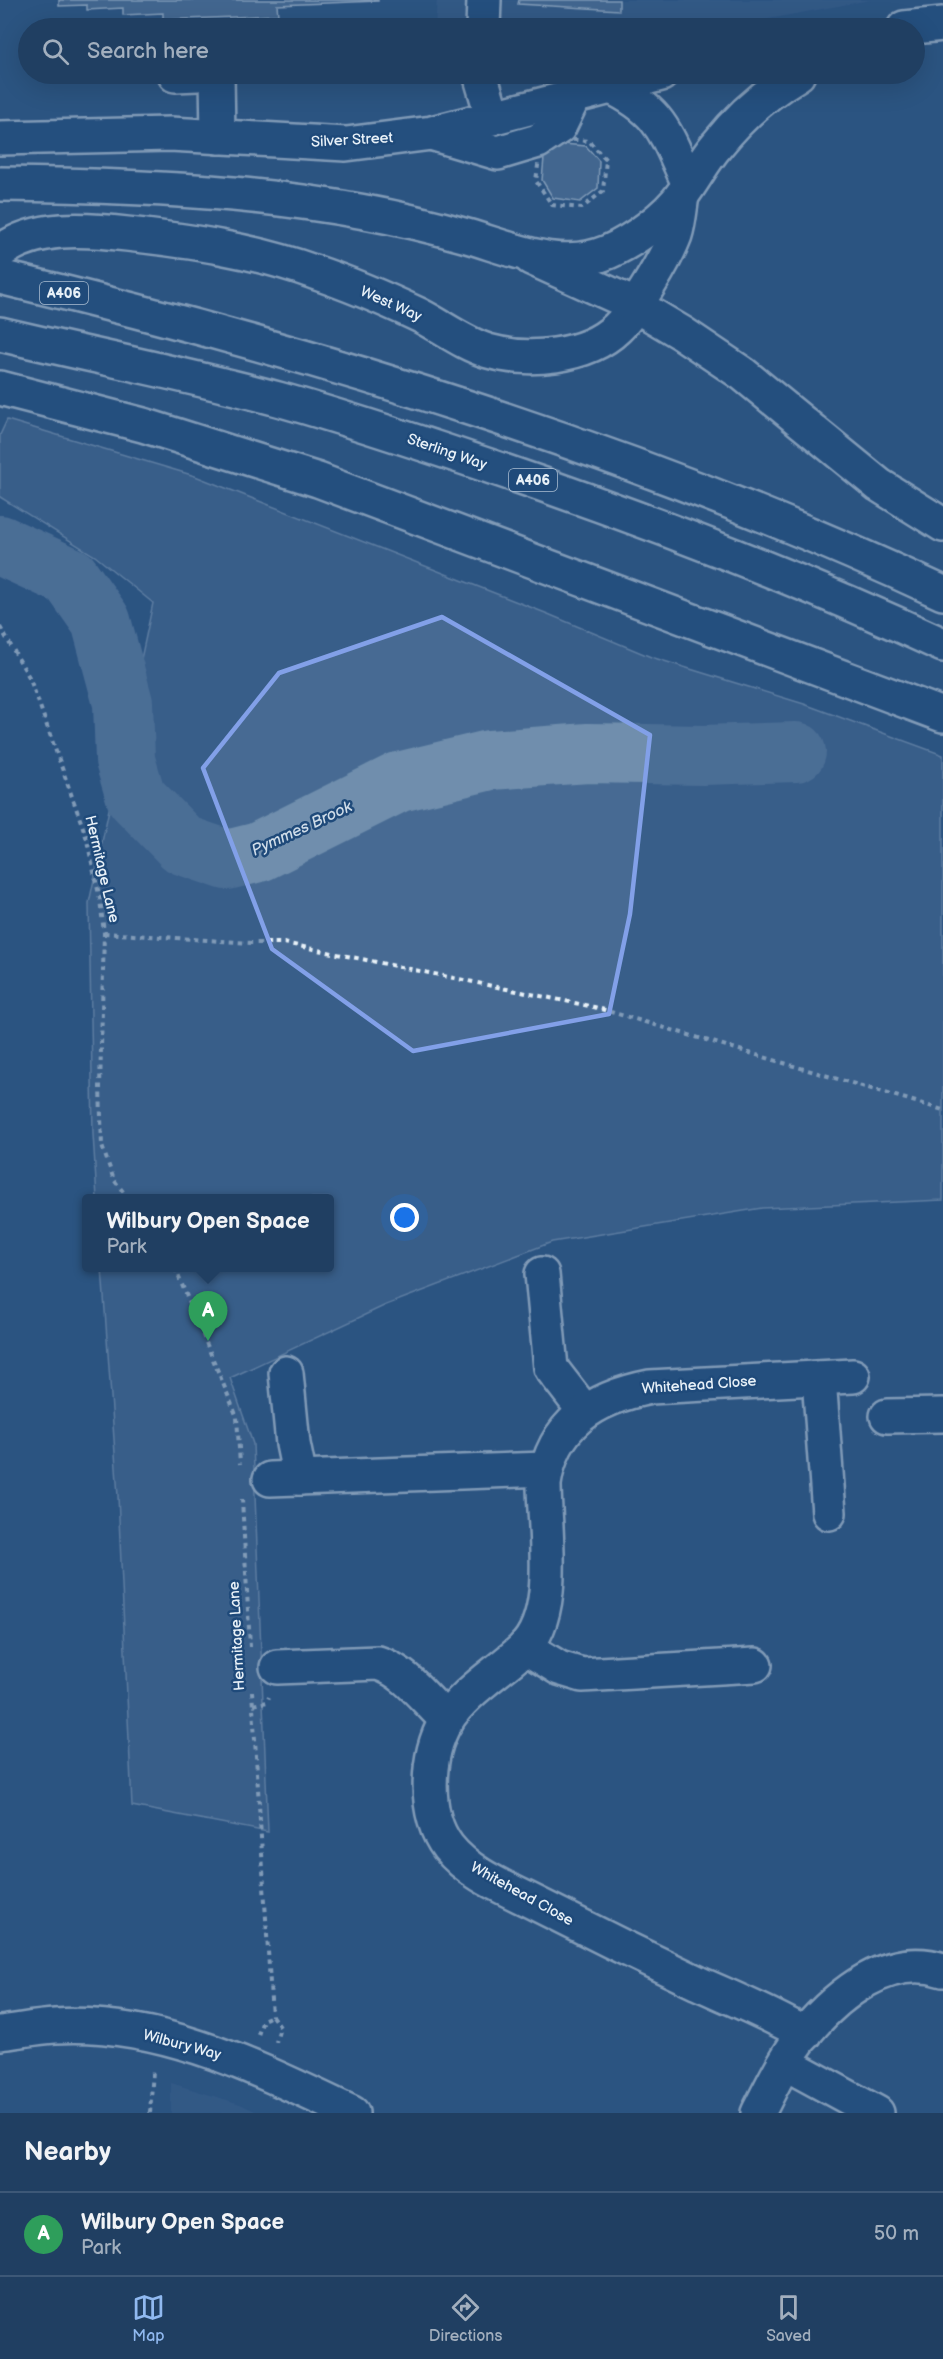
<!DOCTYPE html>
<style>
body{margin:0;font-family:"Balsamiq Sans",sans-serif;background:#284668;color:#f1f3f6}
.you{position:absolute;left:405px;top:1218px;width:21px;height:21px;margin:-15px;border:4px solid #fff;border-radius:50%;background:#1a73e8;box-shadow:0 0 0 9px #1a73e833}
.badge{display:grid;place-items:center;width:39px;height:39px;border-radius:50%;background:#90b9f0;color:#fff;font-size:20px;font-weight:700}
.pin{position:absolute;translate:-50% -50px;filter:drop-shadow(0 2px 3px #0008)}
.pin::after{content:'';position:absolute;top:32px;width:21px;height:18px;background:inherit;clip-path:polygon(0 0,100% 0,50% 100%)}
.popup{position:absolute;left:82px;top:1194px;width:252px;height:78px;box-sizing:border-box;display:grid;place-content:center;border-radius:6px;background:#203f62;filter:drop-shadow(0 2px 4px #0005);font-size:20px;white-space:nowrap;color:#a2afbe}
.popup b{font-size:22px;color:#f1f3f6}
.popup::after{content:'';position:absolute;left:50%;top:100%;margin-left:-12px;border:12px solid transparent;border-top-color:#203f62}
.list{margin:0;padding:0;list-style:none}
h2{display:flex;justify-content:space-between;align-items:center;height:78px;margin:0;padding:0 24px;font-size:26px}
h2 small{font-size:20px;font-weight:400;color:#a2afbe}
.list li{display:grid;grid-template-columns:39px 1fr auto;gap:18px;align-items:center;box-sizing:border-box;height:84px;padding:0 24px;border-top:2px solid #3d5877}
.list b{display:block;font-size:22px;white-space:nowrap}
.list p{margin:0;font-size:20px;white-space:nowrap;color:#a2afbe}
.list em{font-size:20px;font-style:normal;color:#a2afbe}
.icon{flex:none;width:33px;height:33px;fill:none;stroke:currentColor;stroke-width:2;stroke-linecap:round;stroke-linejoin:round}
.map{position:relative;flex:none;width:943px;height:2113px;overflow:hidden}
.search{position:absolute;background:#203f62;box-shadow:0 6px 24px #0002;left:18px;right:18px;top:18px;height:66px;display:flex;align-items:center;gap:15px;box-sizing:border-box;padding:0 21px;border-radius:33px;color:#a2afbe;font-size:22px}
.sheet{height:162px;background:#203f62}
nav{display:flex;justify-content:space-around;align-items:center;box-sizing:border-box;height:84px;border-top:2px solid #3d5877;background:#203f62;font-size:16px;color:#a2afbe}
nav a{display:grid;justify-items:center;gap:3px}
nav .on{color:#90b9f0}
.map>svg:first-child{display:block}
.built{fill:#3a608b}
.green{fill:#476b93;stroke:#98aec6;stroke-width:1.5}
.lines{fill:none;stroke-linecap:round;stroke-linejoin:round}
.river{stroke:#708ead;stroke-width:60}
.building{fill:#5d7da1;stroke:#e8f1f8;stroke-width:1.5}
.minor-casing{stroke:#e8f1f8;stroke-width:38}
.highway-casing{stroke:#e8f1f8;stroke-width:38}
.path{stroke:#e8f1f8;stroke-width:4;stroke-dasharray:4.5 4.5;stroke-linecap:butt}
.minor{stroke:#1f4a7a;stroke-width:33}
.highway{stroke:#1f4a7a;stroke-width:33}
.marked{fill:none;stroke:#82a0e8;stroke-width:4.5;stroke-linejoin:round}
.labels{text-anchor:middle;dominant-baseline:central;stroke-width:5;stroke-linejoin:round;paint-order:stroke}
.shield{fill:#1f4a7a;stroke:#acbfd2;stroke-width:1.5}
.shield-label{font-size:14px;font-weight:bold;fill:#e8f1f8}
.street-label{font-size:15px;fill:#e8f1f8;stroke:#1f4a7a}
.water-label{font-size:16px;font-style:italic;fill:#d0dde9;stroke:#1f4a7a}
</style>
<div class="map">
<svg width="943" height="2113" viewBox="0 0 943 2113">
<rect width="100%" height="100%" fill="#2b5482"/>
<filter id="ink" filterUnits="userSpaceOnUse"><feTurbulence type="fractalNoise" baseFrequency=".0167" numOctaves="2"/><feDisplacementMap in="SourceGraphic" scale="12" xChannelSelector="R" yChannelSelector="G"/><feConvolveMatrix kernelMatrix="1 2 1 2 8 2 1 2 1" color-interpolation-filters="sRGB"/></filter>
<g filter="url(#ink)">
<g class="built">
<polygon points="437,0 870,0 720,28 435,28"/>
<polygon points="431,74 484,74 430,84"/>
<polygon points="171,2083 240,2104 259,2113 171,2113"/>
</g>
<polygon class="green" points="7,420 195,476 548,614 651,657 804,704 943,755 943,1200 762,1208 552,1242 386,1305 230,1378 253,1444 268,1832 132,1806 118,1496 102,1268 330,1268 330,1198 97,1198 93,1134 89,903 153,603 95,556 0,497 0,435"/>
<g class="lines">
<polyline class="river" points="0,545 70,577 101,621 123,703 125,760 136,797 183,845 227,860 259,852 399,782 490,760 588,753 703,755 796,752"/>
</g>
<g class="building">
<polygon points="59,0 378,0 378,1 277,5 278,15 163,20 163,13 123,15 123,8 87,10 87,5 59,6"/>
<polygon points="519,0 619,0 619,10 518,4"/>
<polygon points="563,144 586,146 599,161 598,188 580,202 553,198 542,180 544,158"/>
</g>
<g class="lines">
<defs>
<g id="minor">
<polyline points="483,28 484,0"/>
<polyline points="904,28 943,24"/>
<polyline points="217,74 218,137"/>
<polyline points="480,74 493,118"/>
<polyline points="175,75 198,74"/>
<path d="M609,86C663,112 665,133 689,184"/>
<polyline points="434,134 498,153 538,141 559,127 574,96"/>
<polyline points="0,138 170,134 346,144 432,133 661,74"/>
<path d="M0,184C158,186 315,192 467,236C512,249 561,272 608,252C634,241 667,216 683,194C695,178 704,160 717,145C740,116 766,93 798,74"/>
<path d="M0,252C35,225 86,229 127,234C190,241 254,250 314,272C350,284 385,299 419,315C441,326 464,344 488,351C527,362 586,358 617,328C635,311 666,259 675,235C679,223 680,208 682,195"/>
<polyline points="542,1274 551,1368 585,1412"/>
<polyline points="286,1373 293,1444 300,1478"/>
<polyline points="819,1378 829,1513"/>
<polyline points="887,1416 943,1415"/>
<polyline points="270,1479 546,1469"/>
<polyline points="525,1647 559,1668 582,1675 755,1665"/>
<path d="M277,1667L378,1663C407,1672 425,1700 447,1720"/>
<path d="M0,2033C18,2031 37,2027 55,2026C161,2019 260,2070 352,2113"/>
<path d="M805,2034C771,2014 734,1999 698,1983C645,1958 592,1932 539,1905C508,1889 470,1875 448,1847C423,1814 426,1755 446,1721C464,1692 497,1673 522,1650C560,1616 544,1530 544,1484C553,1423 594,1398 650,1387L853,1376"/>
<polyline points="785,2063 877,2113"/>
<path d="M758,2113C772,2086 785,2057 805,2033C838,1994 889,1952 943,1970"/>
</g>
<g id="highway">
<polyline points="531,258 635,305 682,333 743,374 879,485 943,525"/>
<path d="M0,277C323,354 642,453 943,593"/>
<path d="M0,334C92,356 186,374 278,399C350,419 421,443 492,467C645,519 796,577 943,645"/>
<polyline points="0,388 143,425 318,480 943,715"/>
</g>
</defs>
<use href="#minor" class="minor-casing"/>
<use href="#highway" class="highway-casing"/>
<g class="path">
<polygon points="564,139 589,141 606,160 603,191 582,208 552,205 536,181 539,158"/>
<polyline points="0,627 29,677 36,695 86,836 100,899 104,933 100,1087 102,1146 114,1180 128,1198"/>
<polyline points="104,933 251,943 284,943 594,1007 943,1110"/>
<polyline points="175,1268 237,1417 240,1464"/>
<polyline points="242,1499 250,1647"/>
<polyline points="252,1691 272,2016"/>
<polyline points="253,1705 267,1702 269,1697"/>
<polyline points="272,2016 280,2027 276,2042"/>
<polyline points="258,2035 263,2020 272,2016"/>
<polyline points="150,2113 153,2070"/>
</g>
<use href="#minor" class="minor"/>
<use href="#highway" class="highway"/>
</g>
</g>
<path d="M0 0H943V2113H0ZM442,617L650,735L630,914L609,1014L413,1051L272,949L203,768L279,673Z" fill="#2b5482" fill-opacity=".55" fill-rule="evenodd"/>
<path class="marked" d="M442,617L650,735L630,914L609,1014L413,1051L272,949L203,768L279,673Z"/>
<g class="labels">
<g class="shield">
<rect x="40" y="282" width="48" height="22" rx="4.5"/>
<rect x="509" y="469" width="48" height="22" rx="4.5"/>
</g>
<g class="shield-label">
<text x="64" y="293">A406</text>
<text x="533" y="480">A406</text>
</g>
<g class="street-label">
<text transform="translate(352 140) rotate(-3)">Silver Street</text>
<text transform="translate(391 304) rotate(24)">West Way</text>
<text transform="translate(447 452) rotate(19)">Sterling Way</text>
<text transform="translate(102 869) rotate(77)">Hermitage Lane</text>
<text transform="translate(699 1385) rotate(-4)">Whitehead Close</text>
<text transform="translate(237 1636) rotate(-93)">Hermitage Lane</text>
<text transform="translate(522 1894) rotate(29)">Whitehead Close</text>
<text transform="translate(182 2045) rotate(15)">Wilbury Way</text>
</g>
<g class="water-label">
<text transform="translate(302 829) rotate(-25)">Pymmes Brook</text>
</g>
</g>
</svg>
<div class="you"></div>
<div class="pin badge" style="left:208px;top:1341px;background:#2e9e5b">A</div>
<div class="popup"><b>Wilbury Open Space</b>Park</div>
<div class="search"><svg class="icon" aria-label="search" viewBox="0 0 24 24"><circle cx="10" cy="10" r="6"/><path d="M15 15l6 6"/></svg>Search here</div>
</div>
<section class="sheet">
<h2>Nearby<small></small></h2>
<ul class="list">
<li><span class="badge" style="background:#2e9e5b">A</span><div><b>Wilbury Open Space</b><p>Park</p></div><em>50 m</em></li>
</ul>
</section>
<nav>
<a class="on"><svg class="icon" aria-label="map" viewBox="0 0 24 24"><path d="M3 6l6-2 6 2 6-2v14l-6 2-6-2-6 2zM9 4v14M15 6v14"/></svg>Map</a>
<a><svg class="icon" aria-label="directions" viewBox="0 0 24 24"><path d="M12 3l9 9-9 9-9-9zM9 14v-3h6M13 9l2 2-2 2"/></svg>Directions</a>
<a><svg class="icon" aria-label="saved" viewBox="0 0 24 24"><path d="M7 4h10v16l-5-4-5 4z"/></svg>Saved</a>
</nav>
